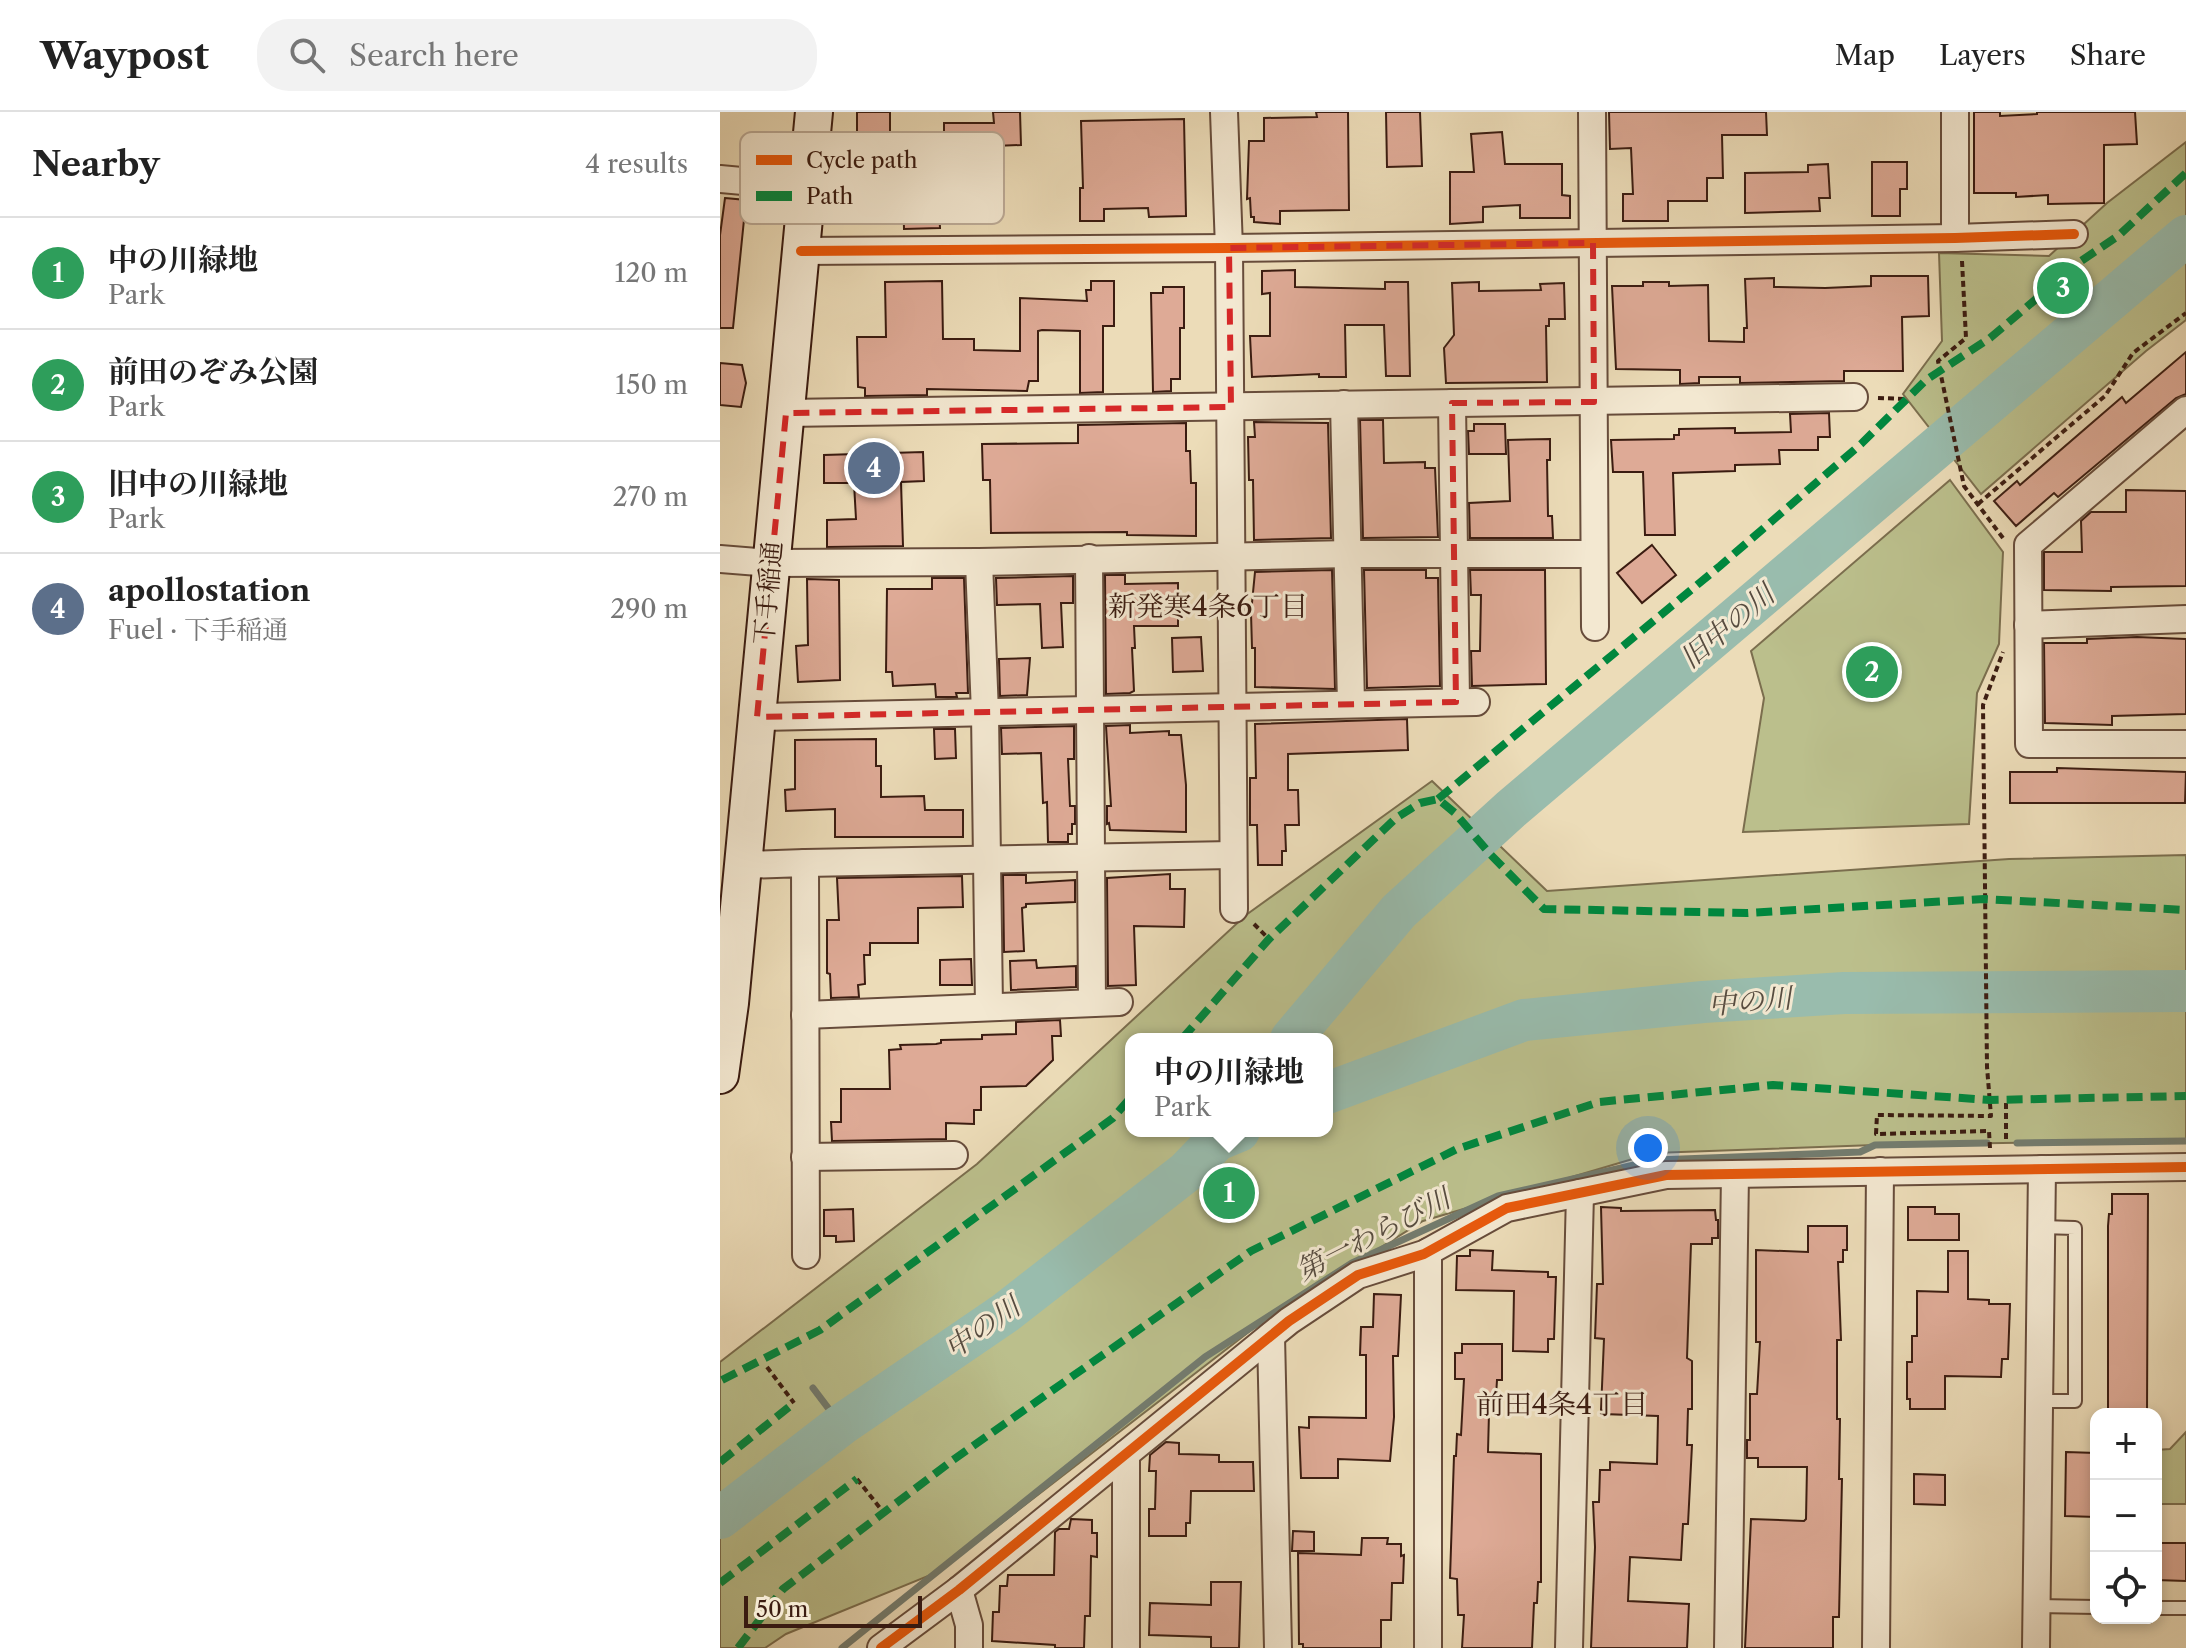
<!DOCTYPE html>
<meta charset="utf-8">
<style>
body{margin:0;font-family:"Libre Caslon Text","Noto Serif JP",serif;background:#f2f2f2;color:#222}
.controls{position:absolute;right:24px;bottom:24px;display:grid;overflow:hidden;border-radius:16px;box-shadow:0 4px 12px #0003}
.controls button{width:72px;height:72px;display:grid;place-items:center;padding:0;border:0;border-bottom:2px solid #e0e0e0;background:#fff;color:#222;font:40px sans-serif}
.scale{position:absolute;left:24px;bottom:20px;width:178px;box-sizing:border-box;padding-left:8px;border:4px solid #3b1c11;border-top:0;font-size:22px;line-height:28px;white-space:nowrap;color:#3b1c11;-webkit-text-stroke:6px #f3e8d1;paint-order:stroke}
.you{position:absolute;left:928px;top:1036px;width:28px;height:28px;margin:-20px;border:6px solid #fff;border-radius:50%;background:#1a73e8;box-shadow:0 0 0 12px #1a73e833}
.badge{display:grid;place-items:center;width:52px;height:52px;border-radius:50%;background:#2563eb;color:#fff;font-size:26px;font-weight:700}
.pin{position:absolute;translate:-50% -50%;border:4px solid #fff;box-shadow:0 2px 8px #0006}
.popup{position:absolute;left:405px;top:921px;width:208px;height:104px;box-sizing:border-box;display:grid;place-content:center;border-radius:16px;background:#fff;filter:drop-shadow(0 2px 6px #0005);font-size:26px;white-space:nowrap;color:#767676}
.popup b{font-size:30px;color:#222}
.popup::after{content:'';position:absolute;left:50%;top:100%;margin-left:-16px;border:16px solid transparent;border-top-color:#fff}
.list{margin:0;padding:0;list-style:none}
h2{display:flex;justify-content:space-between;align-items:center;height:104px;margin:0;padding:0 32px;font-size:34px}
h2 small{font-size:26px;font-weight:400;color:#767676}
.list li{display:grid;grid-template-columns:52px 1fr auto;gap:24px;align-items:center;box-sizing:border-box;height:112px;padding:0 32px;border-top:2px solid #e0e0e0}
.list b{display:block;font-size:30px;white-space:nowrap}
.list p{margin:0;font-size:26px;white-space:nowrap;color:#767676}
.list em{font-size:26px;font-style:normal;color:#767676}
.icon{flex:none;width:44px;height:44px;fill:none;stroke:currentColor;stroke-width:2;stroke-linecap:round;stroke-linejoin:round}
.map{position:relative;flex:none;width:1466px;height:1536px;overflow:hidden}
header{display:flex;align-items:center;gap:48px;box-sizing:border-box;height:112px;padding:0 40px;background:#fff;border-bottom:2px solid #e0e0e0}
header strong{font-size:38px}
nav{display:flex;gap:44px;margin-inline-start:auto;font-size:28px}
.search{width:560px;height:72px;background:#f2f2f2;display:flex;align-items:center;gap:20px;box-sizing:border-box;padding:0 28px;border-radius:32px;color:#767676;font-size:30px}
main{display:flex}
aside{flex:1;background:#fff}
.map>svg:first-child{display:block}
.green{fill:#bbbf8c;stroke:#7b6e4e;stroke-width:2;fill-rule:evenodd}
.lines{fill:none;stroke-linecap:round;stroke-linejoin:round}
.stream{stroke:#737c6f;stroke-width:7}
.river{stroke:#99bcad;stroke-width:42}
.building{fill:#deaa96;stroke:#3b1c11;stroke-width:2}
.service-casing{stroke:#674c3b;stroke-width:16}
.minor-casing{stroke:#674c3b;stroke-width:30}
.secondary-casing{stroke:#3b1c11;stroke-width:40}
.path{stroke:#3b1c11;stroke-width:4;stroke-dasharray:6 4;stroke-linecap:butt}
.service{stroke:#f3e8d1;stroke-width:12}
.minor{stroke:#f3e8d1;stroke-width:26}
.secondary{stroke:#f3e8d1;stroke-width:36}
.quiet{stroke:#00873e;stroke-width:8;stroke-dasharray:16 8;stroke-linecap:butt}
.cycleway-casing{stroke:#f3e8d1;stroke-width:15}
.cycleway{stroke:#e8590c;stroke-width:10}
.marked{fill:none;stroke:#d62828;stroke-width:6;stroke-dasharray:16 10;stroke-linejoin:round}
.labels{text-anchor:middle;dominant-baseline:central;stroke-width:6;stroke-linejoin:round;paint-order:stroke}
.street-label{font-size:26px;fill:#3b1c11;stroke:#f3e8d1}
.neighbourhood-label{font-size:28px;fill:#3b1c11;stroke:#f3e8d1}
.water-label{font-size:28px;font-style:italic;fill:#574c40;stroke:#f3e8d1}
.key{fill:#f3e8d1;stroke:#bcab97;stroke-width:2}
.key-label{font-size:22px;fill:#3b1c11}
</style>
<header>
<strong>Waypost</strong>
<div class="search"><svg class="icon" aria-label="search" viewBox="0 0 24 24"><circle cx="10" cy="10" r="6"/><path d="M15 15l6 6"/></svg>Search here</div>
<nav><a>Map</a><a>Layers</a><a>Share</a></nav>
</header>
<main>
<aside>
<h2>Nearby<small>4 results</small></h2>
<ul class="list">
<li><span class="badge" style="background:#2e9e5b">1</span><div><b>中の川緑地</b><p>Park</p></div><em>120 m</em></li>
<li><span class="badge" style="background:#2e9e5b">2</span><div><b>前田のぞみ公園</b><p>Park</p></div><em>150 m</em></li>
<li><span class="badge" style="background:#2e9e5b">3</span><div><b>旧中の川緑地</b><p>Park</p></div><em>270 m</em></li>
<li><span class="badge" style="background:#5c6f8a">4</span><div><b>apollostation</b><p>Fuel · 下手稲通</p></div><em>290 m</em></li>
</ul>
</aside>
<div class="map">
<svg width="1466" height="1536" viewBox="0 0 1466 1536">
<rect width="100%" height="100%" fill="#ecdcb8"/>
<filter id="stains"><feTurbulence type="fractalNoise" baseFrequency=".0025" numOctaves="4"/><feColorMatrix values="0 0 0 0 .2 0 0 0 0 .09 0 0 0 0 .02 0 0 0 .5 -.17"/></filter>
<radialGradient id="worn" r=".72"><stop offset=".6" stop-color="#630" stop-opacity="0"/><stop offset="1" stop-color="#630" stop-opacity=".3"/></radialGradient>
<g class="green">
<polygon points="1466,30 1466,208 1426,239 1261,382 1183,282 1222,229 1219,141 1329,144 1387,91"/>
<polygon points="1230,368 1283,440 1279,532 1257,581 1249,712 1023,720 1044,586 1031,539"/>
<path d="M712,669L827,779L1289,747L1466,743V1028L1155,1033L933,1041L703,1109L543,1209L218,1460L66,1522L45,1536H0V1250L257,1052L526,803ZM411,927H607V1019H411Z"/>
<polygon points="1466,1320 1466,1392 1436,1392 1436,1338 1450,1337"/>
</g>
<g class="lines">
<g class="stream">
<polyline points="1297,1031 1466,1029"/>
<polyline points="93,1276 121,1313"/>
<polyline points="122,1536 485,1245 632,1151 778,1084 936,1048 1140,1040 1155,1033 1267,1031"/>
</g>
<g class="river">
<polyline points="571,927 679,799 791,697 1466,124"/>
<polyline points="607,981 804,908 983,890 1124,881 1466,879"/>
<polyline points="0,1406 121,1313 285,1201 466,1060 497,1028 519,1019"/>
</g>
</g>
<g class="building">
<polygon points="137,0 170,0 170,22 224,21 224,11 274,11 273,0 300,0 301,33 250,35 251,95 219,95 220,116 184,117 183,77 121,77 121,57 137,57"/>
<polygon points="596,0 628,0 629,98 560,99 560,112 534,110 534,105 531,105 530,86 527,87 529,29 544,29 544,6 597,5"/>
<polygon points="666,0 700,0 702,54 667,55"/>
<polygon points="889,0 1046,0 1047,23 1002,23 1003,66 987,66 987,89 948,89 948,109 903,109 903,82 913,82 911,36 890,37"/>
<polygon points="1254,0 1280,0 1280,4 1317,2 1317,0 1415,0 1417,32 1384,33 1384,91 1328,92 1328,83 1296,85 1296,81 1254,81"/>
<polygon points="464,7 466,104 429,105 428,96 384,97 384,109 360,109 360,76 363,76 361,9"/>
<polygon points="782,20 785,52 842,52 842,83 850,84 850,106 800,106 800,93 763,95 763,110 730,112 730,60 754,60 751,22"/>
<polygon points="1152,50 1187,50 1187,77 1180,77 1180,104 1152,104"/>
<polygon points="1108,52 1110,86 1099,86 1100,99 1025,101 1025,61 1088,60 1088,53"/>
<polygon points="5,86 26,88 13,216 0,216 0,123"/>
<polygon points="575,158 575,175 665,177 665,170 688,170 690,264 666,264 664,213 625,213 626,265 599,265 599,262 532,265 530,224 550,224 550,181 542,182 542,159"/>
<polygon points="1151,164 1208,164 1209,204 1182,205 1183,259 1124,259 1124,269 1020,271 1020,265 979,265 979,271 960,272 960,258 896,257 892,174 923,174 923,170 949,170 949,174 988,173 989,229 1024,230 1024,216 1027,216 1025,167 1054,166 1054,175 1105,176 1151,174"/>
<polygon points="222,169 223,227 254,227 254,238 300,239 300,186 367,189 366,178 371,178 371,169 394,169 394,214 383,214 383,280 360,281 360,219 322,218 318,219 318,269 309,269 307,279 207,277 207,283 145,284 145,276 138,275 137,225 166,225 165,170"/>
<polygon points="759,170 759,179 821,178 820,172 844,171 845,207 829,207 829,214 826,214 827,270 726,271 724,236 734,223 732,171"/>
<polygon points="443,175 464,175 464,216 460,216 460,267 451,267 451,279 433,280 431,181 443,181"/>
<polygon points="1466,240 1466,282 1456,286 1338,385 1334,381 1296,414 1274,389 1297,369 1300,373 1402,285 1406,291"/>
<polygon points="0,251 22,253 26,271 21,295 0,293"/>
<polygon points="1109,301 1110,325 1098,325 1098,338 1059,338 1060,352 1015,353 1015,359 953,361 955,423 925,423 923,360 893,360 891,328 954,327 954,323 959,323 959,317 1015,316 1015,321 1071,320 1070,302"/>
<polygon points="640,308 663,308 664,351 705,350 705,356 715,356 718,425 643,426"/>
<polygon points="534,310 608,311 611,426 534,428 533,368 529,368 528,325 535,325"/>
<polygon points="466,311 466,339 470,339 471,371 476,371 476,424 407,423 407,420 271,421 270,368 263,368 262,332 358,331 358,313"/>
<polygon points="754,312 785,312 786,342 749,342 748,319 754,319"/>
<polygon points="830,327 830,348 827,348 828,404 832,404 833,426 750,426 749,391 790,389 788,328"/>
<polygon points="203,340 204,369 181,370 183,434 107,435 107,408 136,407 134,371 104,371 104,343"/>
<polygon points="1406,378 1466,379 1466,474 1391,475 1391,479 1324,478 1324,440 1362,440 1361,409 1371,400 1406,400"/>
<polygon points="932,433 956,463 922,491 897,461"/>
<polygon points="612,458 615,577 535,575 535,536 532,536 531,501 535,460"/>
<polygon points="644,458 706,458 706,466 718,466 720,574 647,576"/>
<polygon points="750,458 825,458 826,572 752,574 751,539 760,539 761,483 751,483"/>
<polygon points="385,463 405,463 405,472 458,471 458,514 414,514 415,536 412,536 414,579 410,581 386,582"/>
<polygon points="353,464 353,491 341,491 343,535 322,536 320,492 277,493 276,466"/>
<polygon points="212,466 244,466 248,581 236,581 237,585 216,585 215,572 173,574 172,560 166,560 167,477 212,477"/>
<polygon points="87,467 119,468 120,568 78,570 76,534 88,533"/>
<polygon points="481,525 483,559 453,560 452,526"/>
<polygon points="1417,525 1466,527 1466,602 1392,604 1392,613 1325,611 1324,531 1367,531 1367,527"/>
<polygon points="310,546 307,583 280,584 279,547"/>
<polygon points="687,607 688,638 568,642 568,678 578,678 579,713 565,713 566,739 562,739 562,753 538,753 537,713 530,713 530,666 536,666 535,612"/>
<polygon points="410,613 410,621 449,619 449,623 461,623 466,673 466,720 390,718 389,711 387,712 387,694 391,694 386,614"/>
<polygon points="354,614 354,647 348,647 350,694 355,694 355,712 352,712 352,722 348,722 348,730 328,730 327,690 323,691 321,641 282,642 281,616"/>
<polygon points="214,617 235,617 236,646 215,647"/>
<polygon points="156,627 156,654 161,654 161,685 204,684 205,698 243,698 243,725 115,725 115,697 66,699 65,678 75,677 75,628"/>
<polygon points="1337,656 1466,660 1465,691 1290,691 1290,660 1337,660"/>
<polygon points="450,762 450,777 465,777 464,815 414,814 416,873 388,874 387,766"/>
<polygon points="283,763 306,763 306,771 355,768 355,790 306,792 306,795 302,796 304,839 284,840"/>
<polygon points="242,764 243,795 198,796 198,831 150,831 150,843 144,843 145,872 138,873 139,885 111,886 110,862 107,861 107,808 119,808 117,766"/>
<polygon points="251,847 252,873 220,873 220,848"/>
<polygon points="316,848 317,856 356,854 356,875 291,878 290,849"/>
<polygon points="340,908 341,924 332,924 333,948 306,974 261,975 261,998 254,998 254,1012 226,1011 226,1027 112,1029 111,1010 121,1010 121,977 170,977 169,938 181,937 180,933 216,932 221,931 221,928 262,927 262,923 296,922 296,910"/>
<polygon points="1392,1082 1428,1082 1427,1302 1388,1302 1388,1114 1389,1102 1392,1102"/>
<polygon points="881,1095 901,1096 901,1099 995,1098 996,1108 998,1108 998,1126 992,1126 992,1132 971,1132 967,1246 972,1249 972,1297 968,1297 967,1333 972,1333 968,1412 963,1412 961,1448 910,1445 908,1489 969,1492 967,1536 871,1536 875,1435 873,1390 879,1390 880,1358 890,1358 890,1350 937,1352 938,1304 883,1302 884,1299 881,1298 884,1227 875,1226 877,1172 883,1172"/>
<polygon points="1188,1095 1215,1095 1215,1102 1239,1102 1239,1128 1188,1128"/>
<polygon points="133,1097 134,1129 116,1130 116,1124 104,1124 104,1098"/>
<polygon points="1088,1114 1127,1114 1127,1138 1123,1138 1123,1150 1118,1150 1121,1228 1117,1228 1117,1307 1120,1307 1119,1367 1122,1367 1119,1505 1113,1505 1113,1536 1025,1536 1031,1407 1084,1409 1086,1407 1087,1355 1038,1355 1038,1346 1027,1346 1027,1328 1030,1328 1030,1282 1037,1282 1040,1230 1036,1230 1036,1138 1088,1140"/>
<polygon points="750,1138 773,1139 772,1158 828,1160 828,1165 836,1165 834,1227 828,1227 828,1240 793,1239 794,1179 736,1178 737,1144 750,1144"/>
<polygon points="1228,1139 1248,1139 1248,1187 1269,1188 1269,1192 1290,1192 1288,1247 1282,1247 1281,1265 1225,1264 1225,1297 1190,1297 1190,1287 1187,1287 1187,1250 1192,1250 1192,1224 1197,1224 1197,1179 1228,1180"/>
<polygon points="654,1182 681,1183 678,1244 673,1244 674,1305 670,1349 618,1347 618,1366 581,1366 579,1315 589,1316 589,1305 646,1306 646,1243 640,1243 641,1215 653,1215"/>
<polygon points="742,1232 782,1232 782,1268 777,1268 775,1301 769,1301 768,1340 821,1342 821,1470 818,1470 817,1491 814,1491 812,1536 742,1536 744,1503 738,1503 737,1467 730,1466 734,1344 736,1344 737,1322 741,1323 744,1267 735,1267 735,1241 742,1241"/>
<polygon points="446,1330 459,1331 459,1342 499,1343 499,1350 533,1350 534,1379 471,1379 470,1411 466,1411 466,1424 429,1424 429,1397 435,1397 436,1359 429,1359 430,1343"/>
<polygon points="1346,1340 1376,1341 1376,1405 1345,1404"/>
<polygon points="1194,1362 1225,1363 1225,1393 1194,1392"/>
<polygon points="351,1407 372,1408 372,1421 377,1421 377,1445 371,1444 370,1504 365,1504 364,1536 335,1536 335,1533 272,1529 273,1500 279,1500 280,1474 287,1474 288,1463 334,1463 335,1420 339,1417 349,1417"/>
<polygon points="573,1419 594,1420 594,1439 572,1439"/>
<polygon points="642,1426 668,1426 667,1432 681,1432 681,1444 684,1443 683,1471 672,1471 671,1508 661,1508 661,1536 583,1536 583,1532 579,1532 578,1441 641,1443"/>
<polygon points="1436,1431 1466,1431 1466,1469 1436,1468"/>
<polygon points="491,1470 521,1470 519,1536 491,1536 491,1525 429,1523 430,1491 491,1493"/>
</g>
<g class="lines">
<defs>
<g id="service">
<polyline points="1319,1289 1355,1289 1355,1116 1321,1115"/>
<polyline points="1317,1494 1376,1495"/>
<polyline points="1436,1496 1466,1496"/>
</g>
<g id="minor">
<polyline points="504,0 509,136 514,797"/>
<polyline points="872,0 875,515"/>
<polyline points="1235,0 1235,126"/>
<polyline points="0,67 87,75"/>
<polyline points="81,139 509,136 1235,126 1354,122"/>
<polyline points="732,291 736,590"/>
<polyline points="624,292 631,591"/>
<polyline points="1466,298 1308,433 1309,632 1466,632"/>
<polyline points="66,301 1134,285"/>
<polyline points="369,446 372,891"/>
<polyline points="0,447 51,451 259,450 629,442 874,442"/>
<polyline points="259,450 265,601 269,895"/>
<polyline points="1308,513 1466,507"/>
<polyline points="37,605 756,590"/>
<polyline points="85,751 512,743"/>
<polyline points="23,753 85,751 86,1143"/>
<polyline points="85,903 399,890"/>
<polyline points="85,1045 234,1043"/>
<polyline points="551,1224 558,1536"/>
<polyline points="406,1342 406,1536"/>
<polyline points="239,1478 249,1513 249,1536"/>
<polyline points="161,1536 239,1478 569,1209 638,1163 704,1142 787,1096 946,1063 1466,1055"/>
<polyline points="708,1536 708,1140"/>
<polyline points="849,1536 860,1081"/>
<polyline points="1008,1536 1015,1062"/>
<polyline points="1156,1536 1160,1059"/>
<polyline points="1316,1536 1322,1057"/>
</g>
<polyline id="secondary" points="0,963 10,891 94,0"/>
</defs>
<use href="#service" class="service-casing"/>
<use href="#minor" class="minor-casing"/>
<use href="#secondary" class="secondary-casing"/>
<g class="path">
<polyline points="1242,149 1246,226 1218,249 1244,374 1283,426"/>
<polyline points="1158,286 1187,287"/>
<polyline points="1258,392 1385,284 1413,241 1466,201"/>
<polyline points="534,812 549,827"/>
<polyline points="1286,1027 1286,988"/>
<polyline points="1270,1036 1269,1019 1156,1022 1157,1003 1271,1004 1267,955 1263,593 1283,540"/>
<polyline points="47,1255 74,1291"/>
<polyline points="137,1367 164,1401"/>
</g>
<use href="#service" class="service"/>
<use href="#minor" class="minor"/>
<use href="#secondary" class="secondary"/>
<g class="quiet">
<polyline points="718,687 1000,454 1141,332 1206,268 1270,226 1361,149 1398,124 1466,61"/>
<polyline points="462,927 549,827 676,706 700,691 718,687 735,701 770,742 824,797 1027,801 1264,787 1466,798"/>
<polyline points="2,1268 100,1218 393,1006 411,985"/>
<polyline points="0,1350 74,1291"/>
<polyline points="0,1471 137,1367"/>
<polyline points="18,1536 63,1477 233,1348 531,1139 737,1037 879,990 1053,973 1270,988 1466,984"/>
</g>
<defs>
<g id="cycleway">
<polyline points="81,139 509,136 1235,126 1354,122"/>
<polyline points="161,1536 239,1478 569,1209 638,1163 704,1142 787,1096 946,1063 1466,1055"/>
</g>
</defs>
<use href="#cycleway" class="cycleway-casing"/>
<use href="#cycleway" class="cycleway"/>
</g>
<path class="marked" d="M873,131L874,290L732,291L736,590L37,605L66,301L511,295L509,136Z"/>
<g class="labels">
<g class="street-label">
<text transform="translate(48 481) rotate(-85)">下手稲通</text>
</g>
<g class="neighbourhood-label">
<text x="488" y="494">新発寒4条6丁目</text>
<text x="842" y="1292">前田4条4丁目</text>
</g>
<g class="water-label">
<text transform="translate(1007 514) rotate(-40)">旧中の川</text>
<text transform="translate(1030 889) rotate(-5)">中の川</text>
<text transform="translate(653 1122) rotate(-27)">第一わらび川</text>
<text transform="translate(262 1215) rotate(-35)">中の川</text>
</g>
</g>
<rect x="20" y="20" width="264" height="92" rx="12" class="key"/>
<rect x="36" y="43" width="36" height="10" fill="#e8590c"/>
<rect x="36" y="79" width="36" height="10" fill="#00873e"/>
<g class="key-label">
<text x="86" y="56">Cycle path</text>
<text x="86" y="92">Path</text>
</g>
<rect width="100%" height="100%" filter="url(#stains)"/>
<rect width="100%" height="100%" fill="url(#worn)"/>
</svg>
<div class="controls">
<button>+</button>
<button>−</button>
<button><svg class="icon" aria-label="locate" viewBox="0 0 24 24"><circle cx="12" cy="12" r="6"/><path d="M12 2v4M12 18v4M2 12h4M18 12h4"/></svg></button>
</div>
<div class="scale">50 m</div>
<div class="you"></div>
<div class="pin badge" style="left:509px;top:1081px;background:#2e9e5b">1</div>
<div class="popup"><b>中の川緑地</b>Park</div>
<div class="pin badge" style="left:1152px;top:560px;background:#2e9e5b">2</div>
<div class="pin badge" style="left:1343px;top:176px;background:#2e9e5b">3</div>
<div class="pin badge" style="left:154px;top:356px;background:#5c6f8a">4</div>
</div>
</main>
